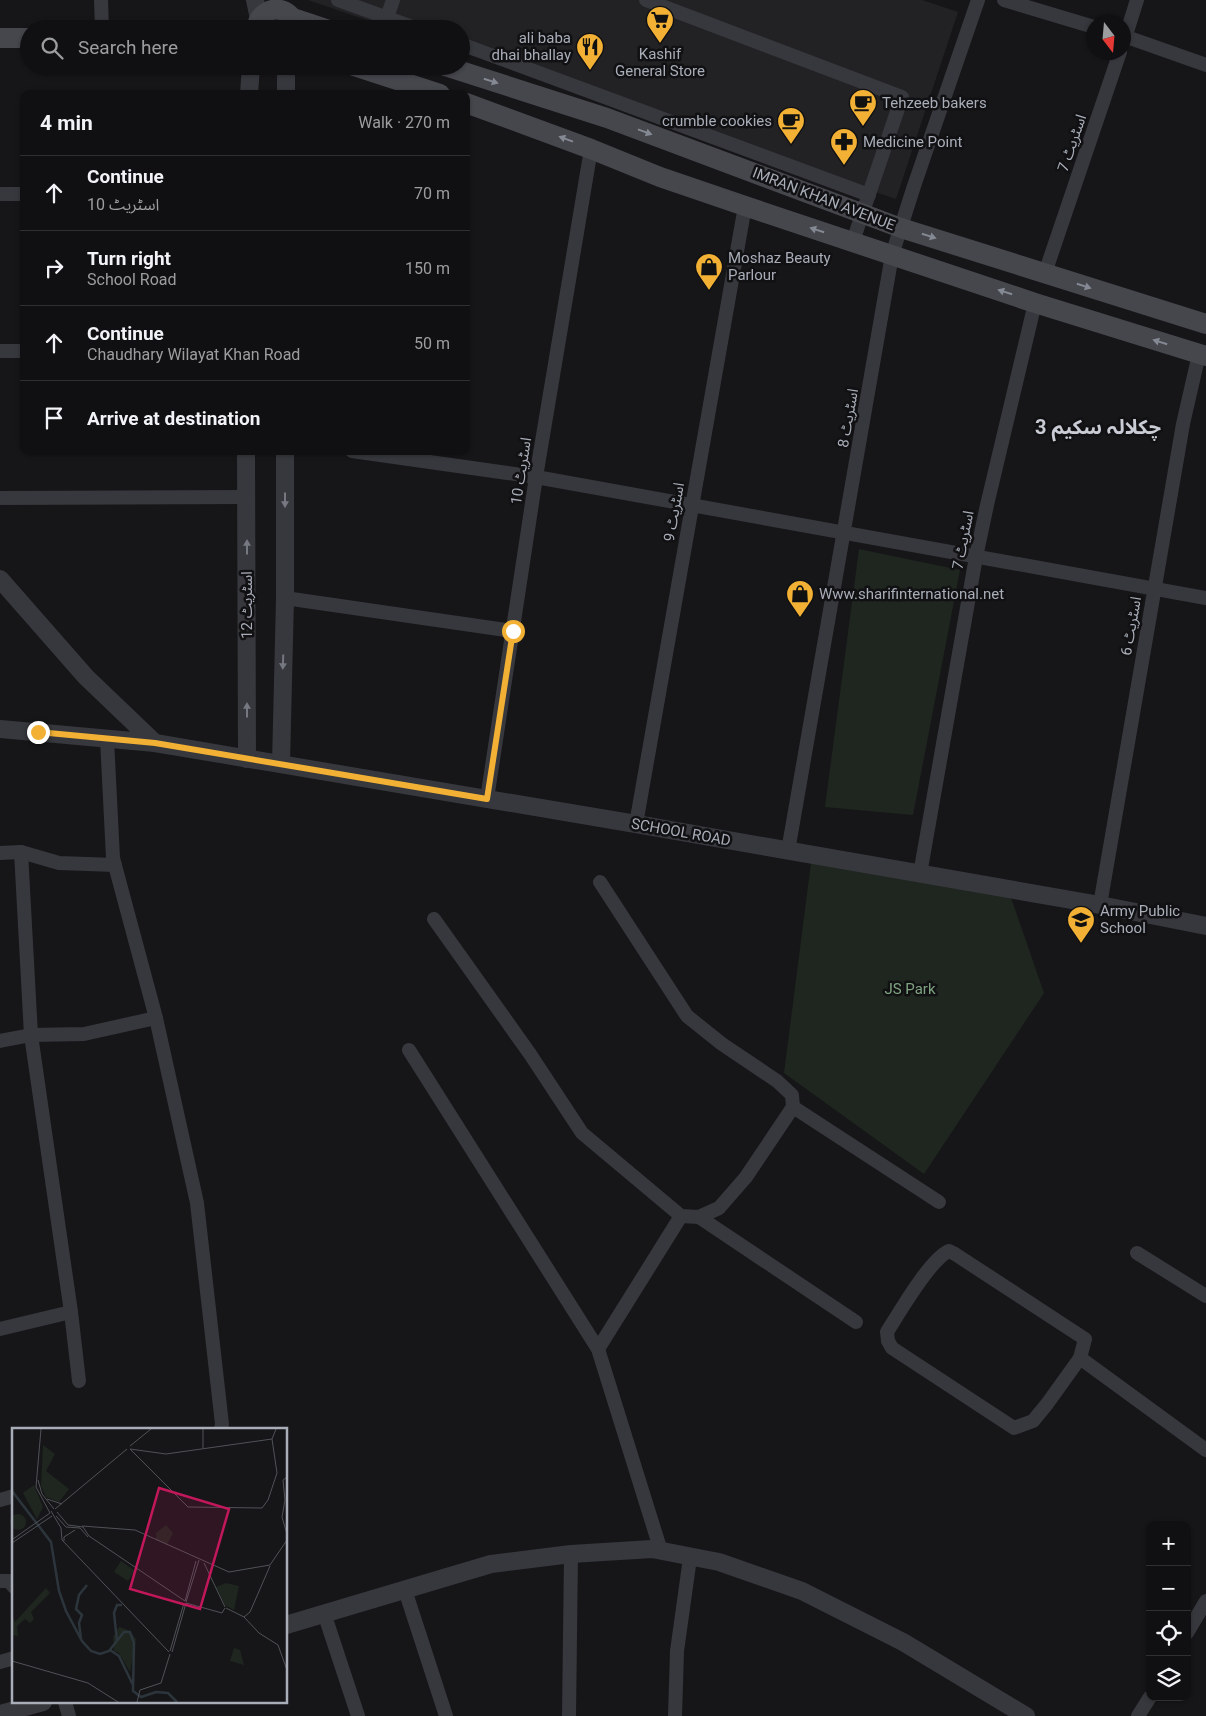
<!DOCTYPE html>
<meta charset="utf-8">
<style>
body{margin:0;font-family:Roboto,"Noto Sans Arabic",sans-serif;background:#1e1e20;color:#f1f3f6}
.controls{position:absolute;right:15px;bottom:15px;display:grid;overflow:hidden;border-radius:10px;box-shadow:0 1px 4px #0004}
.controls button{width:45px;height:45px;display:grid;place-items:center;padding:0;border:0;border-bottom:1px solid #303032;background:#101012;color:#f1f3f6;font:25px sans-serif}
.compass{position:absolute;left:1086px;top:15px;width:45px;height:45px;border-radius:50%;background:#101012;box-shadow:0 1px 4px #0004;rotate:164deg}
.stop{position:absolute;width:15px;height:15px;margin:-11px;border:4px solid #f2b134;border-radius:50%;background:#fff}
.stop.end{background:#f2b134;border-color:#fff;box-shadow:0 1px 5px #0008}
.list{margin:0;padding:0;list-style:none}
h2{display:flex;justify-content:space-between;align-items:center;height:65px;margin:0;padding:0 20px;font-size:21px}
h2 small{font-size:16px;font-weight:400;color:#9c9d9f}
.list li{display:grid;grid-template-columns:32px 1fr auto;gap:15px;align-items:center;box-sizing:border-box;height:75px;padding:0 20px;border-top:1px solid #303032}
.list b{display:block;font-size:19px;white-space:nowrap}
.list p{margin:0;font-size:16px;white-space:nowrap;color:#9c9d9f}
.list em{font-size:16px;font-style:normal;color:#9c9d9f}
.icon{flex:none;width:28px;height:28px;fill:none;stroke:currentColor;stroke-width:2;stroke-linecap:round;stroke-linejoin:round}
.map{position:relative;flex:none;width:1206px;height:1716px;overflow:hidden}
.search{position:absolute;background:#101012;box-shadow:0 1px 4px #0004;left:20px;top:20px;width:450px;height:55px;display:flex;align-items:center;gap:12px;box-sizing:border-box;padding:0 18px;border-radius:28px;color:#9c9d9f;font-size:19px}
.panel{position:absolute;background:#101012;box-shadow:0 1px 4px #0004;left:20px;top:90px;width:450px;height:365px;border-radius:10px}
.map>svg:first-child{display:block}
.built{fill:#222225}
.green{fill:#1e261f}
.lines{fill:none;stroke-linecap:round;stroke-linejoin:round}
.minor{stroke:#37383d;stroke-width:14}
.tertiary{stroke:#37383d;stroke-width:18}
.secondary{stroke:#45474d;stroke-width:20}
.oneway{fill:#858993}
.oneway2{fill:#757881}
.route{stroke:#f2b134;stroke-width:6}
.labels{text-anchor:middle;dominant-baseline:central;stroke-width:5;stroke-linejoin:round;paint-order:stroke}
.poi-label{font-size:15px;fill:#a8adb8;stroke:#111113;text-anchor:start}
.street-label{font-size:15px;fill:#a8adb8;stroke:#111113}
.park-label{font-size:15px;fill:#7fa381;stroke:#111113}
.district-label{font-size:20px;font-weight:bold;fill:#c9ccd4;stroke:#111113}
.inset-river{fill:none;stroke:#2c353c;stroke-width:2.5}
.inset-road{fill:none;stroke:#505258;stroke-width:1}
.view{fill:#c2185b;fill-opacity:0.15;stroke:#c2185b;stroke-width:2.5}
.inset-edge{fill:none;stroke:#a8adb8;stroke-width:2.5}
</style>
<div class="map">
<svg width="1206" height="1716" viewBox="0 0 1206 1716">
<rect width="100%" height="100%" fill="#161618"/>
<polygon class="built" points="308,0 922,0 958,12 896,199 461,52 461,29 393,29"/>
<g class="green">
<polygon points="859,549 960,570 913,815 825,807"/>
<polygon points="812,855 1008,889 1044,993 924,1174 784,1073"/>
</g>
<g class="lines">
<g class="minor">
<polyline points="101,0 102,29"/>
<polyline points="338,0 418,29"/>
<polyline points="646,0 902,97 853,241"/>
<polyline points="1004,0 1094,27"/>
<polyline points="383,29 393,0"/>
<polyline points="1124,36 1206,65"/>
<polyline points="1124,41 1137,0"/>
<polyline points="461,44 869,195"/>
<polyline points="0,194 24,194"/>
<polyline points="1045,273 1120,52"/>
<polyline points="0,351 24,351"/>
<polyline points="352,451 536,477 1206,598"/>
<polyline points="0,498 247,497"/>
<polyline points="285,598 513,631"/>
<polyline points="107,739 113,858 156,1018 197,1203 222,1424 221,1430"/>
<polyline points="487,799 536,477 591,149"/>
<polyline points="636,824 745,206"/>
<polyline points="788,851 892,255 914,186 978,0"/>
<polyline points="21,852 31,1035 71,1312 79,1381"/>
<polyline points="0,853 21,852 59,863 115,865"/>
<polyline points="920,874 976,557 987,505 1035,303"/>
<polyline points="1100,905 1183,424 1199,354"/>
<polyline points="434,919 530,1054 582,1133 681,1216 699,1217 719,1208 746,1177 793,1107 792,1095 777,1081 722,1044 687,1016 600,882"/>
<polyline points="0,1041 31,1035 84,1034 156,1018"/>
<polyline points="409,1050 598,1349 661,1551"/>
<polyline points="793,1107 939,1202"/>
<polyline points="699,1217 856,1322"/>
<path d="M949,1251L955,1254L1085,1339L1080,1358L1047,1404L1033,1421L1014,1428L892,1348L888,1341L887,1332C899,1313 930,1259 949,1251Z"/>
<polyline points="1137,1253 1206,1296"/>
<polyline points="0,1329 71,1312"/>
<polyline points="598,1349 681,1216"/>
<polyline points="1080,1358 1206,1450"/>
<polyline points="0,1500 14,1496"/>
<polyline points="0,1581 9,1581 14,1587"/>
<polyline points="405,1590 446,1716"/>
<polyline points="324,1613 358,1716"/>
<polyline points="1187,1633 1206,1601"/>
<polyline points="0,1662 14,1658"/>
<polyline points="65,1702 69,1716"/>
<polyline points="569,1716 571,1554"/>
<polyline points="675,1716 677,1651 690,1558"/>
<polyline points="1138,1716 1150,1697"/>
</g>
<g class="tertiary">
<polyline points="255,0 259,19"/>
<polyline points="286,66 286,94"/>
<polyline points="249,94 251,66"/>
<polyline points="246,451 247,759"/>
<polyline points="0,579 86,677 155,743"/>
<polyline points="0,729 155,743 636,824 1100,905 1206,926"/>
<polyline points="281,764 285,598 285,451"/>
<polyline points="286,1625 491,1564 571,1554 652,1549 719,1562 802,1591 903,1642 1026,1716"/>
<polyline points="0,1714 43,1702"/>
</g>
<g class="secondary">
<polyline points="293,18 326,29"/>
<path d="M256,29C260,3 293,3 296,29"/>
<polyline points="0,38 29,38"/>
<polyline points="354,66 440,94"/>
<polyline points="445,66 607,118 901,228 1206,324"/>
<polyline points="466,103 591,149 660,177 745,206 1035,303 1206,356"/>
</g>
</g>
<defs><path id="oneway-solid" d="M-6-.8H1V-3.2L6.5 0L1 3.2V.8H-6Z" transform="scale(1.25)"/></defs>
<g class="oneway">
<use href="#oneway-solid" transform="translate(491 81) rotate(17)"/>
<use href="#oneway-solid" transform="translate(645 132) rotate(20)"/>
<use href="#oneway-solid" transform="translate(566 139) rotate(-160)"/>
<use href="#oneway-solid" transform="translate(817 230) rotate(-162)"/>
<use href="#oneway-solid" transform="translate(929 236) rotate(18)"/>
<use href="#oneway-solid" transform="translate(1084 286) rotate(18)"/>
<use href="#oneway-solid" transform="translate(1005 292) rotate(-162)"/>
<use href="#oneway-solid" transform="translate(1160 342) rotate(-163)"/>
</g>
<g class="oneway2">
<use href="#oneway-solid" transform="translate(285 500) rotate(90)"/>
<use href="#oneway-solid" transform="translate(247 547) rotate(-90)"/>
<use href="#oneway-solid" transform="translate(283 662) rotate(92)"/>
<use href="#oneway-solid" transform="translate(247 710) rotate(-90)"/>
</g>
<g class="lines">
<polyline class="route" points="38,732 155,743 487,799 513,631"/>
</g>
<defs>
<symbol id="supermarket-pin" viewBox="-11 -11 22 30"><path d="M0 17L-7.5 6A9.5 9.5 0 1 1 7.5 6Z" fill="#f2b134" stroke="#111113"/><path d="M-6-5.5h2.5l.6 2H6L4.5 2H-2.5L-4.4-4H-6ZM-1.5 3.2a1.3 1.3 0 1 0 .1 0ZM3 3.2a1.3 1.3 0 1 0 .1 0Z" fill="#111"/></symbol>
<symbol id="restaurant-pin" viewBox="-11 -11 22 30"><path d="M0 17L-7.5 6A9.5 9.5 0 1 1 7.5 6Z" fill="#f2b134" stroke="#111113"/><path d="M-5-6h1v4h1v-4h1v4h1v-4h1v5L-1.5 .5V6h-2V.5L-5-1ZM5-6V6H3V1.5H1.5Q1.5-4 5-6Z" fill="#111"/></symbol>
<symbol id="cafe-pin" viewBox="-11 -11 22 30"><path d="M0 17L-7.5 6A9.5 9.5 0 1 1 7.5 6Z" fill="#f2b134" stroke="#111113"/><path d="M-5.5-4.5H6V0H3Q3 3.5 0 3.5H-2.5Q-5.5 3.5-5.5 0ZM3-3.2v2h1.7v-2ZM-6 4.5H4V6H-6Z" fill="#111"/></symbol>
<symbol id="pharmacy-pin" viewBox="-11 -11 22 30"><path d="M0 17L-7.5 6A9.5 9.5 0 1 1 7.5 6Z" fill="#f2b134" stroke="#111113"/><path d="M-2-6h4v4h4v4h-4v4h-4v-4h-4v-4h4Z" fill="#111"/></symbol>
<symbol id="shop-pin" viewBox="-11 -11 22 30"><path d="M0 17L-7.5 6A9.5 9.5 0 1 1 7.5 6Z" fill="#f2b134" stroke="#111113"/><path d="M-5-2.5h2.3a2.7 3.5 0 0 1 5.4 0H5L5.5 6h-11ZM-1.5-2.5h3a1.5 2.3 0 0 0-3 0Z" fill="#111"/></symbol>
<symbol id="school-pin" viewBox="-11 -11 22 30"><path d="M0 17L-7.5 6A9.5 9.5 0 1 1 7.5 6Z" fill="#f2b134" stroke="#111113"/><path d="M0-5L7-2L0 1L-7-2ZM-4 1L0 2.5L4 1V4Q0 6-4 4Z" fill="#111"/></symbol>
</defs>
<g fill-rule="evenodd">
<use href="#supermarket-pin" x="644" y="4" width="32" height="43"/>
<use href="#restaurant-pin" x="574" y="31" width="32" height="43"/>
<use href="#cafe-pin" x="847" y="87" width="32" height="43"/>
<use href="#cafe-pin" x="775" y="105" width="32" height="43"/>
<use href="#pharmacy-pin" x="828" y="126" width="32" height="43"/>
<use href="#shop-pin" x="693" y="251" width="32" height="43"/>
<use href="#shop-pin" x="784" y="578" width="32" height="43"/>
<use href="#school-pin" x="1065" y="904" width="32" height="43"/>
</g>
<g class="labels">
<g class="poi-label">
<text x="571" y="38" text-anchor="end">ali baba<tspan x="571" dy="17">dhai bhallay</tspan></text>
<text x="660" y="54" text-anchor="middle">Kashif<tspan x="660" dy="17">General Store</tspan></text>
<text x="882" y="103">Tehzeeb bakers</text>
<text x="772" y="121" text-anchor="end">crumble cookies</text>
<text x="863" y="142">Medicine Point</text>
<text x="728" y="258">Moshaz Beauty<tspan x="728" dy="17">Parlour</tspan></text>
<text x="819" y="594">Www.sharifinternational.net</text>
<text x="1100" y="911">Army Public<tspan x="1100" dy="17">School</tspan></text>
</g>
<g class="street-label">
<text transform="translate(1072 143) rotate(-71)">اسٹریٹ 7</text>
<text transform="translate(824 199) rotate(21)">IMRAN KHAN AVENUE</text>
<text transform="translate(848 418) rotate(-80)">اسٹریٹ 8</text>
<text transform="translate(521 471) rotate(-81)">اسٹریٹ 10</text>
<text transform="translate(674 512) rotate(-80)">اسٹریٹ 9</text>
<text transform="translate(963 540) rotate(-79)">اسٹریٹ 7</text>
<text transform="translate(247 605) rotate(-90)">اسٹریٹ 12</text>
<text transform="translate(1131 626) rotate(-80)">اسٹریٹ 6</text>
<text transform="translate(681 832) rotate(10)">SCHOOL ROAD</text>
</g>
<g class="park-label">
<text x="910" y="989">JS Park</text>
</g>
<g class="district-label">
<text x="1098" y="427">چکلالہ سکیم 3</text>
</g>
</g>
<g transform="translate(12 1428)">
<rect width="275" height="275" fill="#161618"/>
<path d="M31,17L43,26L34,43L57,61L47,74L34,69L29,58ZM22,57L31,79L25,91L11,65ZM-2 94a8 8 0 1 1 16 0a8 8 0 1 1-16 0ZM154,97L161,105L155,117L144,112V105ZM109,133L123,143L116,153L102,144ZM214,155L227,158L222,182L213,177L204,159ZM34,160L38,165L19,184L22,191L18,195L13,191L5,198L6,208L0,207V186L3,194ZM107,199L116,202L124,211L118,244L107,225L102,223L101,209ZM222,220L228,222L232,237L218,233Z" fill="#1e261f"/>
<path class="inset-river" d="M0,63L39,114L47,163L54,183L70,213L79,223L88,226L97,223L112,204H118L122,215L121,263L129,269L144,264L156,265L165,274M69,211L67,195L70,187L64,181L67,167L75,157M105,213L102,185L105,177H110M98,222L107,228L121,257"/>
<path class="inset-road" d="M29,1L24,59L38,85M191,1V20M118,18L139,1M118,21L176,79L250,80L256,72L265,45L260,11L264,1M118,21L154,26L260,11M275,49L271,52L273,72L270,89L275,106M26,52L30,66L42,81M35,71L50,76M43,81L115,21M39,83L49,100L50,112M45,84L56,97L71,99L77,108L173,173M44,88L54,99L68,100L76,109M70,98L123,102L217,144L258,137L275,112M1,111L38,85M50,112L157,224M52,113V109L63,102M0,115L40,88M192,135L213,179M173,173L184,133M174,174L187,132M174,175L210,185L213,180M214,180L232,189L247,205L266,217L275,242M232,189L238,184L258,138M158,223L172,175M160,224L174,175M0,233L76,255L106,274M125,274L128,262L149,255L158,226"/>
<path class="view" d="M147,60L217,81L188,181L118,161Z"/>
<rect width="275" height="275" class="inset-edge"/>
</g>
</svg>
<div class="controls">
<button>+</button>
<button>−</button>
<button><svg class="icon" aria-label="locate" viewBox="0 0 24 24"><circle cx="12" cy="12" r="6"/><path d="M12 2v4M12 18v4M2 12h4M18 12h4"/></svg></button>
<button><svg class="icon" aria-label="layers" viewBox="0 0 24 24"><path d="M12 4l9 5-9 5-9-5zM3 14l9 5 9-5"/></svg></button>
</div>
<svg class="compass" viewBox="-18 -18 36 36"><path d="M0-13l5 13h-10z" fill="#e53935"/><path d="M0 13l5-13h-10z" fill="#9c9d9f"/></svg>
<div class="stop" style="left:513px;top:631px"></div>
<div class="stop end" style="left:38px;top:732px"></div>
<div class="search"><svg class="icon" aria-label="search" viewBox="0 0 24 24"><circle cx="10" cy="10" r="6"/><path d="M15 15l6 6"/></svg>Search here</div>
<section class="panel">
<h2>4 min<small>Walk · 270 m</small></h2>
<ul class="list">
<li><svg class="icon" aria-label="ahead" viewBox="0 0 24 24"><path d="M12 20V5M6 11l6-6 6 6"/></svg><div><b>Continue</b><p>اسٹریٹ 10</p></div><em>70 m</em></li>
<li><svg class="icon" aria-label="right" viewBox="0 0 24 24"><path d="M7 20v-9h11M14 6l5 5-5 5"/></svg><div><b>Turn right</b><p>School Road</p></div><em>150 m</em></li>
<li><svg class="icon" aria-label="ahead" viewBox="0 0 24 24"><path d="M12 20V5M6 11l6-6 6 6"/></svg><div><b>Continue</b><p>Chaudhary Wilayat Khan Road</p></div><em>50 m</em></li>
<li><svg class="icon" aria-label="arrive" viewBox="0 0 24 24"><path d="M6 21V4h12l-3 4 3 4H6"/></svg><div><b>Arrive at destination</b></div></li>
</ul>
</section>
</div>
